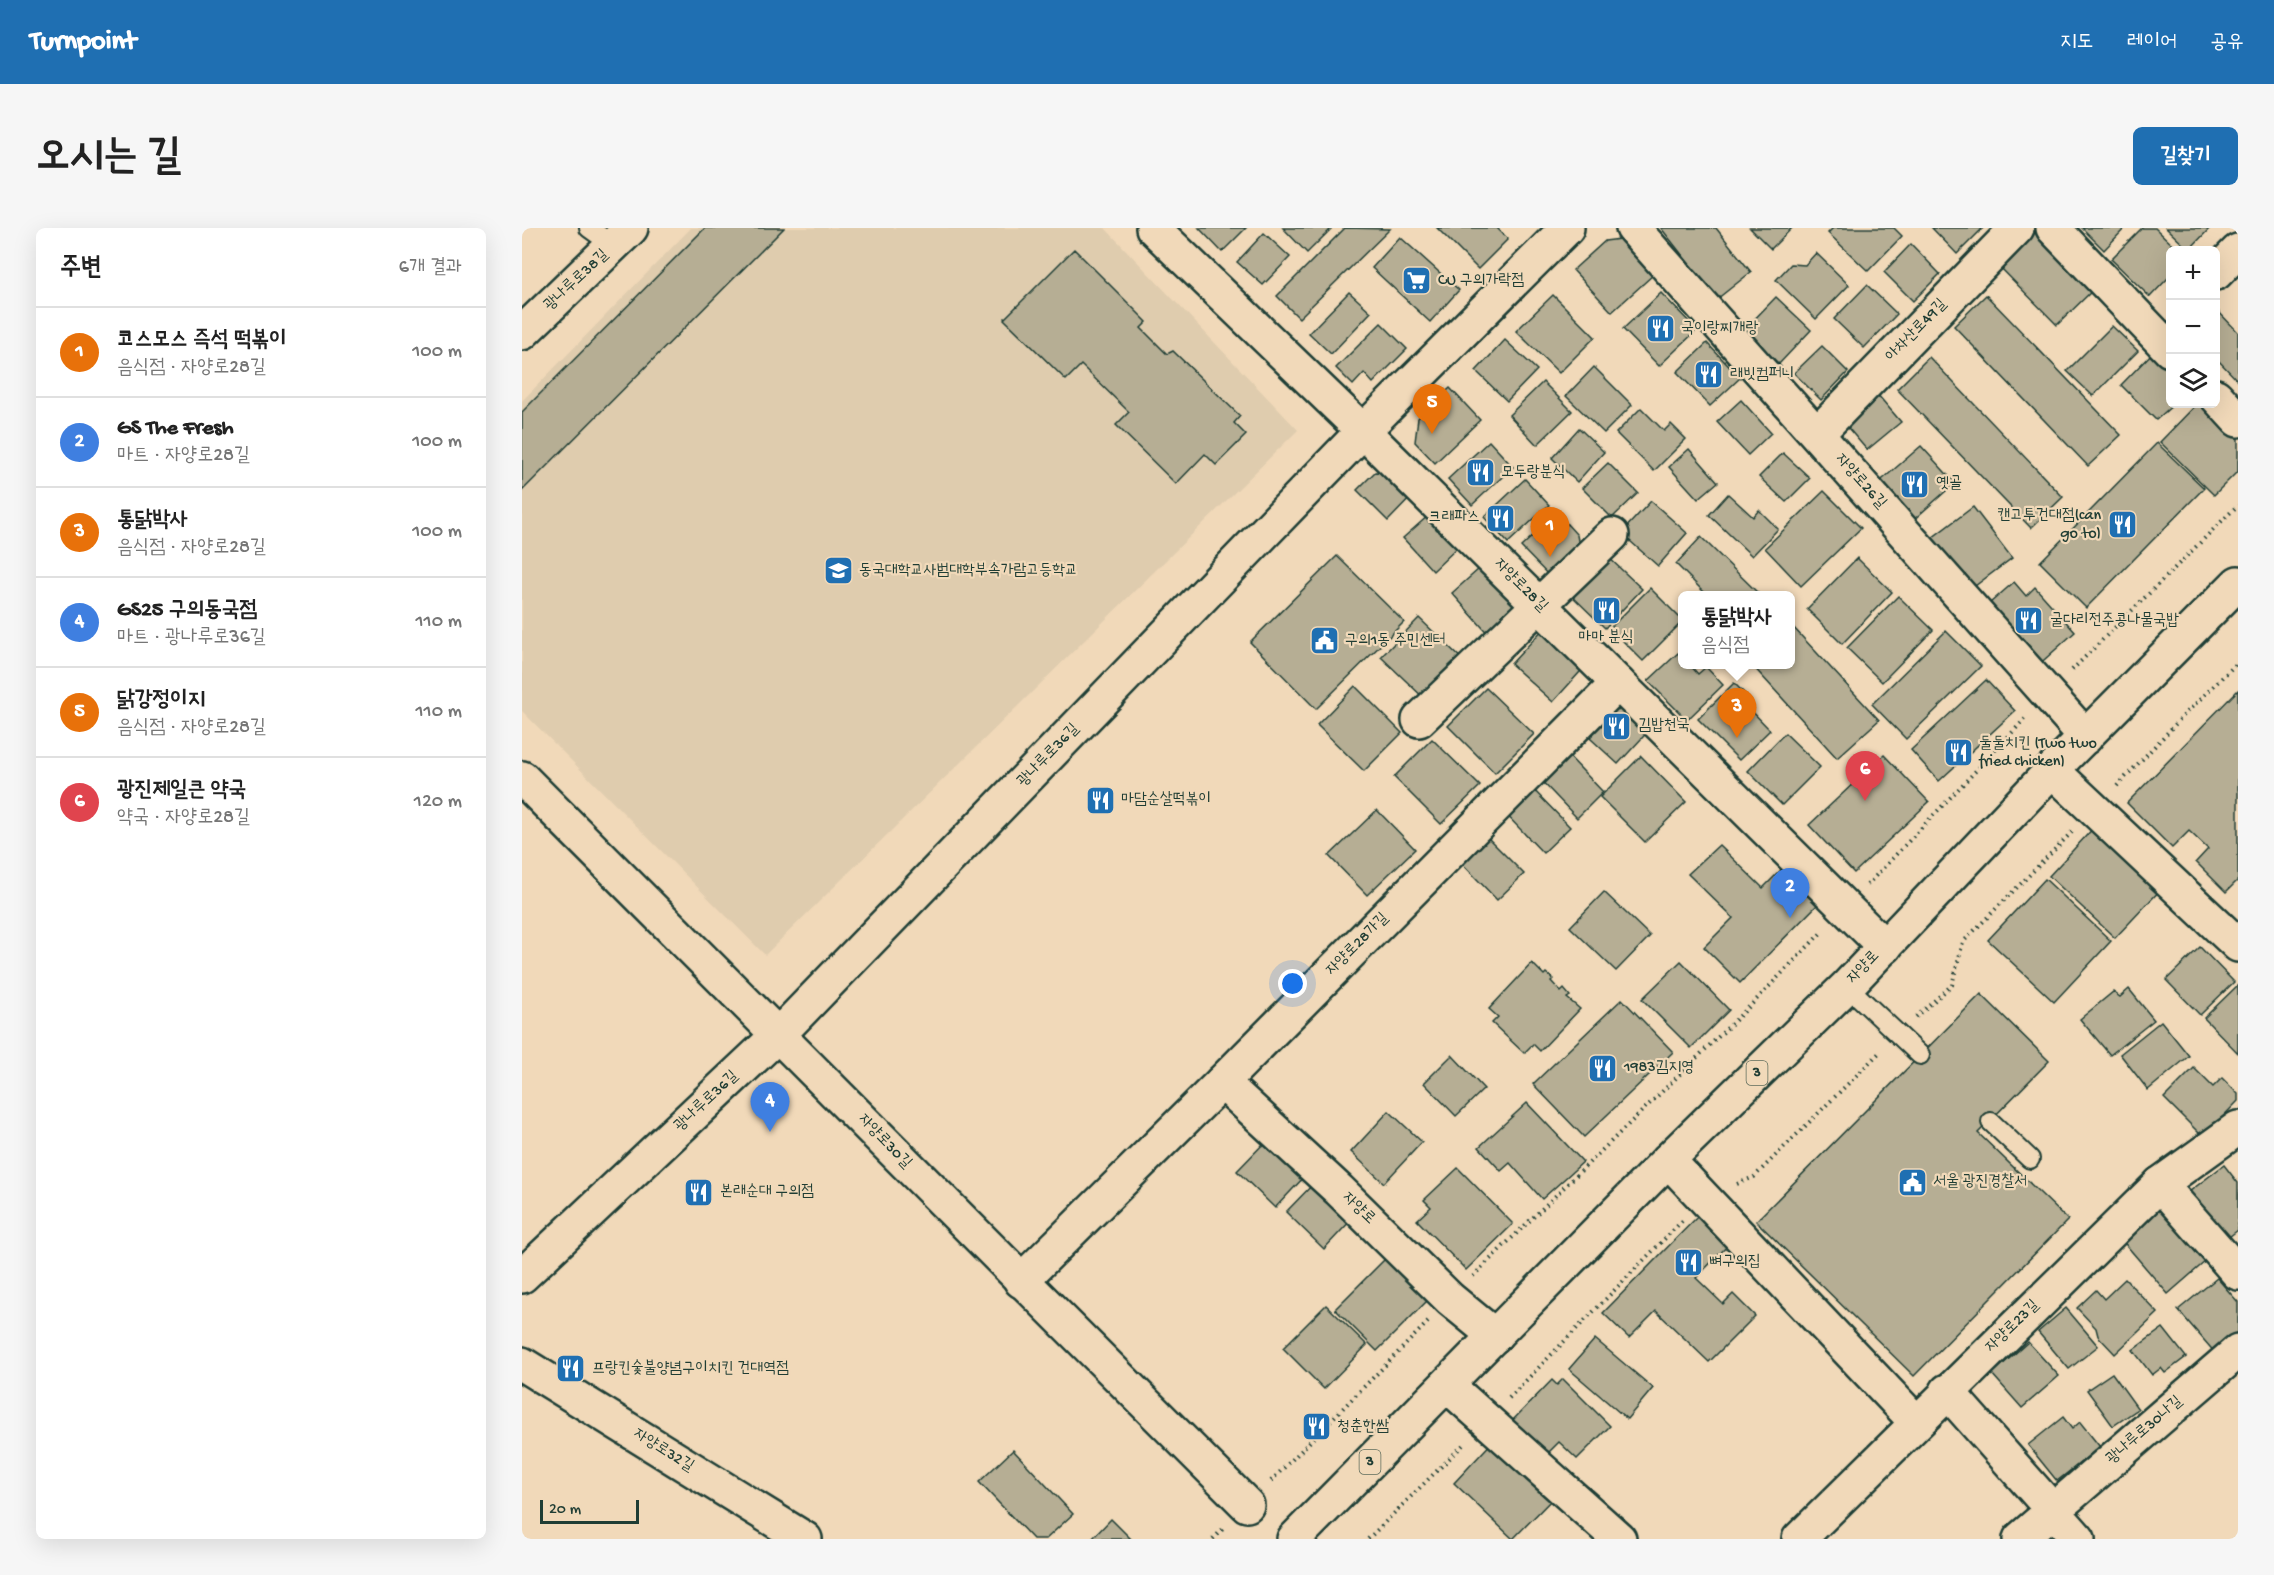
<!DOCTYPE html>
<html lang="ko">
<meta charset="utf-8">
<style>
body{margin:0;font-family:"Gochi Hand","Poor Story",sans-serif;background:#f6f6f6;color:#222}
.controls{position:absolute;right:18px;top:18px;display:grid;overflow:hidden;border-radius:9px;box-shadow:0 6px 24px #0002}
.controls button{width:54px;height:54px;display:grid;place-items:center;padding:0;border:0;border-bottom:2px solid #e0e0e0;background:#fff;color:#222;font:30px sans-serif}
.scale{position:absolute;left:18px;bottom:15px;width:99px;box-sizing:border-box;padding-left:6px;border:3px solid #1f3d34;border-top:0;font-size:16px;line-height:21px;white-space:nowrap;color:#1f3d34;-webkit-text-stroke:4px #f1d9b9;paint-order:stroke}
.you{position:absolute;left:771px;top:756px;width:21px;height:21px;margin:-15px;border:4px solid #fff;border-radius:50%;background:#1a73e8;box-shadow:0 0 0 9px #1a73e833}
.badge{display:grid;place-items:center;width:39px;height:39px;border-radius:50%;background:#1f6fb2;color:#fff;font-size:20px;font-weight:700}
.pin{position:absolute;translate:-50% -50px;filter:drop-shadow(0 2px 3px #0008)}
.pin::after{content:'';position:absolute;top:32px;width:21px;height:18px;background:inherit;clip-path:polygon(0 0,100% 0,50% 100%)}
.popup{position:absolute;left:1156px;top:363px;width:117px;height:78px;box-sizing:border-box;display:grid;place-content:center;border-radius:9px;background:#fff;filter:drop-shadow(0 2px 4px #0005);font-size:20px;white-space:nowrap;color:#767676}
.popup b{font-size:22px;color:#222}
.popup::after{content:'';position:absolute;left:50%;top:100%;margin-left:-12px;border:12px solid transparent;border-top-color:#fff}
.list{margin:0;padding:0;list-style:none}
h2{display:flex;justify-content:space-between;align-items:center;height:78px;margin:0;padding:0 24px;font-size:26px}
h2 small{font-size:20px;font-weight:400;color:#767676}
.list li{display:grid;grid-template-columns:39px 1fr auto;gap:18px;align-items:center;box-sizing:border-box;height:90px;padding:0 24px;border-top:2px solid #e0e0e0}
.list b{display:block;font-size:22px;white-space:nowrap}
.list p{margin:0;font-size:20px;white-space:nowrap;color:#767676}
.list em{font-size:20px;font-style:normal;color:#767676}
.icon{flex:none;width:33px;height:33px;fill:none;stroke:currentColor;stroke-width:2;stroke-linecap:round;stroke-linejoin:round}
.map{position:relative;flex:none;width:1716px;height:1311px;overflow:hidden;border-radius:9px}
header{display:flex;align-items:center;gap:36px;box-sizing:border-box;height:84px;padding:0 30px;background:#1f6fb2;color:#fff}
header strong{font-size:28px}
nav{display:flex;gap:33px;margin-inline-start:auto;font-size:21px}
.intro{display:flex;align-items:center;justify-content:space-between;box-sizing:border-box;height:144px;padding:0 36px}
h1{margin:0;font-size:42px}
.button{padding:15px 27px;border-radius:9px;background:#1f6fb2;color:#fff;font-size:21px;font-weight:700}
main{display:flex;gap:36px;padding:0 36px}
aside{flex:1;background:#fff;border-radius:9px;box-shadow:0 6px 24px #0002}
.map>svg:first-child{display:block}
.built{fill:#dfccae}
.building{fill:#b6ae94;stroke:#1f3d34;stroke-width:1.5}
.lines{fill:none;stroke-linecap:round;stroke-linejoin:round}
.lane-casing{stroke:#1f3d34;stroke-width:22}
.street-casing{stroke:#1f3d34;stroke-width:38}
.primary-casing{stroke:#1f3d34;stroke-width:38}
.path{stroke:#1f3d34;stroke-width:4;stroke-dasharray:1.5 4.5;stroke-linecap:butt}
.lane{stroke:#f1d9b9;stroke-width:18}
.street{stroke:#f1d9b9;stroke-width:33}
.primary{stroke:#f1d9b9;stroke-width:33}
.labels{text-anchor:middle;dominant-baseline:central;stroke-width:4.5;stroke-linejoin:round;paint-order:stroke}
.shield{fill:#f1d9b9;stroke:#5e6c5c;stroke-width:1.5}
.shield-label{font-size:15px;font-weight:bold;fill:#1f3d34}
.street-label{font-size:16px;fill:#1f3d34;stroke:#f1d9b9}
.poi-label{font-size:16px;fill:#1f3d34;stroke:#f1d9b9;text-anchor:start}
</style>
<header>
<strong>Turnpoint</strong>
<nav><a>지도</a><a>레이어</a><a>공유</a></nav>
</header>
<div class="intro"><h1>오시는 길</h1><a class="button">길찾기</a></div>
<main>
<aside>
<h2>주변<small>6개 결과</small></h2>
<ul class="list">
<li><span class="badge" style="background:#e8710a">1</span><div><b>코스모스 즉석 떡볶이</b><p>음식점 · 자양로28길</p></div><em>100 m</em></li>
<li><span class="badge" style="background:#3f7fe0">2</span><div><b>GS The Fresh</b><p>마트 · 자양로28길</p></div><em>100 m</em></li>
<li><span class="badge" style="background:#e8710a">3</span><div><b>통닭박사</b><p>음식점 · 자양로28길</p></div><em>100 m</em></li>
<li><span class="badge" style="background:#3f7fe0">4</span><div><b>GS25 구의동국점</b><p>마트 · 광나루로36길</p></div><em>110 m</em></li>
<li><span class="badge" style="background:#e8710a">5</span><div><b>닭강정이지</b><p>음식점 · 자양로28길</p></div><em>110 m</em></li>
<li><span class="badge" style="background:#e0444e">6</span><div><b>광진제일큰 약국</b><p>약국 · 자양로28길</p></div><em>120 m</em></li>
</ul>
</aside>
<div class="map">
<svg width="1716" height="1311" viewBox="0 0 1716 1311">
<rect width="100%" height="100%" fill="#f1d9b9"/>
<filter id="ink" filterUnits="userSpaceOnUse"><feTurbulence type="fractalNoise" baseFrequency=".0167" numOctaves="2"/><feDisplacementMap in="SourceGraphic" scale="12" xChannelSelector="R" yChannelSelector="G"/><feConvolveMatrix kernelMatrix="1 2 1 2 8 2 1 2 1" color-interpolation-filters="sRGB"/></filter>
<g filter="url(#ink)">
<polygon class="built" points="169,0 583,0 776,202 243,727 0,483 0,173"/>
<g class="building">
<polygon points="183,0 262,0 0,263 0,184"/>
<polygon points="677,0 724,0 700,24"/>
<polygon points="761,0 808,0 809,1 785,25"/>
<polygon points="823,0 868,1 777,90 755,68"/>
<polygon points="915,0 975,0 986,11 956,41"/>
<polygon points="1139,0 1194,0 1229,44 1195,71"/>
<polygon points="1228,0 1270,0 1249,21"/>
<polygon points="1311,0 1372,0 1380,8 1346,43 1306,5"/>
<polygon points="1410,0 1461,0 1435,26"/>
<polygon points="1560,0 1603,0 1582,22"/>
<polygon points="1620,0 1633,0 1656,22 1648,22 1648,48 1628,69 1589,31"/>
<polygon points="1644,0 1688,0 1667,22"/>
<polygon points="1511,1 1571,62 1535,97 1475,36"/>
<polygon points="742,5 768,29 741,57 715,34"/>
<polygon points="878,9 937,62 908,94 850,40"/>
<polygon points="1098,11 1131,47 1090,84 1051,42 1083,13"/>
<polygon points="1389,16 1418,46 1391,73 1362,44"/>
<polygon points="552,21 625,94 619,100 645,126 651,123 718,188 712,195 724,207 694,237 683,226 654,256 594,197 607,184 559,137 544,152 482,91"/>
<polygon points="1294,25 1327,57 1294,91 1254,52 1269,36 1283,37"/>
<polygon points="1345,57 1375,86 1342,120 1312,91"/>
<polygon points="827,64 849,84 809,126 787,105"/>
<polygon points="1139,65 1175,102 1137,138 1101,101"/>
<polygon points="1031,67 1073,109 1037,145 994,103"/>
<polygon points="1464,67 1599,207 1566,238 1432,98"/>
<polygon points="1254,69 1289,102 1257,136 1222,102"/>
<polygon points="1694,81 1716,104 1716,153 1694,130"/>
<polygon points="859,95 885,121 851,155 842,145 831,157 814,140"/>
<polygon points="1590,98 1616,123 1571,168 1545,143"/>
<polygon points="983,112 1015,142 985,173 954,143"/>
<polygon points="1185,115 1218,150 1188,178 1155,144"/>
<polygon points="1300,118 1326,144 1299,172 1272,145"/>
<polygon points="1637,118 1648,130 1648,176 1652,176 1634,192 1599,157"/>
<polygon points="1407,129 1541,269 1509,300 1375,161"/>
<polygon points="1072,139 1110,177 1082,205 1044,168"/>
<polygon points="1021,154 1050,183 1015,217 987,187"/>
<polygon points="928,160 958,192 913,235 893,214 896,190"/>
<polygon points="1355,166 1379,194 1345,222 1321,194"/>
<polygon points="1219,172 1249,205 1226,227 1195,194"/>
<polygon points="1675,176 1689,176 1716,202 1716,243 1692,267 1638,214"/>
<polygon points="1119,180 1142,203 1149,196 1164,211 1132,243 1094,205"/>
<polygon points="1057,200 1082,224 1055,254 1030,230"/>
<polygon points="967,213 991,239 950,277 926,251"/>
<polygon points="1635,215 1682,260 1564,380 1518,334"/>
<polygon points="1399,218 1433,255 1388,295 1354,257"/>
<polygon points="1167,221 1196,254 1176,271 1147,239"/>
<polygon points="1261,225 1288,250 1264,274 1237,249"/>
<polygon points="1086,235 1116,265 1090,290 1060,260"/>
<polygon points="853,244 875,245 894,264 866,293 835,262"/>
<polygon points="1003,251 1027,277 986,315 962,289"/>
<polygon points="1302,263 1339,300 1279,358 1243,320"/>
<polygon points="1206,266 1231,289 1237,282 1256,301 1230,328 1187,287"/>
<polygon points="1129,273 1165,305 1136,338 1099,305"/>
<polygon points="1451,279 1490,330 1449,361 1410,310"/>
<polygon points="1035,285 1055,307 1059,329 1033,354 999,319"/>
<polygon points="907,287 936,319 911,343 881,310"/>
<polygon points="1179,309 1239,368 1186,368 1154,336"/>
<polygon points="1083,326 1120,361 1083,400 1046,364"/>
<polygon points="815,328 882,394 794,481 728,414"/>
<polygon points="1335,330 1370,364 1320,416 1285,381"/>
<polygon points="966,333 1005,376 968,408 930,365"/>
<polygon points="1492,354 1504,368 1513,359 1553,404 1512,441 1460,382"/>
<polygon points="1128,360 1161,393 1121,433 1088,400"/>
<polygon points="1376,368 1411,402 1360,454 1325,420"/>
<polygon points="897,390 945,436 907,475 859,429"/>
<polygon points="1024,398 1066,435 1031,474 989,436"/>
<polygon points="1270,398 1357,492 1315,530 1229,436 1269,436"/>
<polygon points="1424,403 1459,438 1384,511 1350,476"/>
<polygon points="1156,425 1161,430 1161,436 1167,436 1176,446 1184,439 1201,457 1165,492 1126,453"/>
<polygon points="1464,452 1493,483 1417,553 1389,522"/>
<polygon points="1212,455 1229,472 1224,477 1248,502 1217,532 1176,491"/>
<polygon points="833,458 880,505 842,543 795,497"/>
<polygon points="964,460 1012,506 973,545 926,498"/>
<polygon points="1716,462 1716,652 1704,664 1674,634 1686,621 1667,603 1650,620 1605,575"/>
<polygon points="1084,470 1133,496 1096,536 1056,499"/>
<polygon points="1263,505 1298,539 1260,577 1226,543"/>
<polygon points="910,511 958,558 919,596 872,549"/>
<polygon points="1038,519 1081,564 1055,590 1011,544"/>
<polygon points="1362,527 1407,574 1332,645 1287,597"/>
<polygon points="1119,528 1164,574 1123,614 1078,569"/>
<polygon points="1004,554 1048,599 1021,625 978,580"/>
<polygon points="855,582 893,621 845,667 807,628"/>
<polygon points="1576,595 1643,657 1593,710 1527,648"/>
<polygon points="958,602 1002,646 975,672 932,627"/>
<polygon points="1197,617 1241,660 1267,634 1303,669 1218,755 1182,719 1211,690 1166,646"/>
<polygon points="1523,651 1589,713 1532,774 1466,712"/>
<polygon points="1082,664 1128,708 1094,743 1048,699"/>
<polygon points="1678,719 1712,754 1678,787 1644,752"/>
<polygon points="1159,733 1207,782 1169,820 1120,771"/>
<polygon points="1010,735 1022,747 1024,745 1031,751 1029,753 1039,764 1042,761 1048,768 1045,770 1058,781 1018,823 1011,816 1002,825 970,795 976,789 967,781"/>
<polygon points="1716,757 1716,825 1682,790"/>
<polygon points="1607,761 1632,792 1588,827 1558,791 1591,764 1598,769"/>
<polygon points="1459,766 1527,833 1456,905 1546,992 1392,1148 1234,993"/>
<polygon points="1100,771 1151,824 1062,909 1011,856"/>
<polygon points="1639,793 1667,828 1626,862 1598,826"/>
<polygon points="930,827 962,861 934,888 902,855"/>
<polygon points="1672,840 1691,859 1700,850 1716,866 1716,873 1681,909 1642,870"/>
<polygon points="1005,875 1061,934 1020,971 988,935 979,943 957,919"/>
<polygon points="867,883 900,914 862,955 829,924"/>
<polygon points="746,911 784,947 753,980 715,943"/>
<polygon points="1702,937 1716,955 1716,1002 1703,1012 1667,964"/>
<polygon points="936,940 991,996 944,1042 895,992 909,979 902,972"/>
<polygon points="795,952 833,988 802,1021 764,984"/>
<polygon points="1638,979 1684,1033 1646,1066 1599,1011"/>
<polygon points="1183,981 1213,1010 1174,1050 1201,1076 1211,1066 1233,1088 1187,1134 1134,1083 1107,1110 1081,1085"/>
<polygon points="863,1031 905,1073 855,1123 813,1081"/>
<polygon points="1695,1050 1716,1074 1716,1107 1694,1126 1656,1082"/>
<polygon points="1603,1051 1636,1085 1593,1126 1576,1108 1574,1100 1555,1080 1574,1062 1582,1071"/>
<polygon points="804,1077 845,1117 802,1161 761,1120"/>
<polygon points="1544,1080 1576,1118 1547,1141 1516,1104"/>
<polygon points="1641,1100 1664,1129 1643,1145 1639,1140 1630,1147 1611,1122"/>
<polygon points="1073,1111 1131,1160 1105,1191 1047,1141"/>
<polygon points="1506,1114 1537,1148 1500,1180 1470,1146"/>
<polygon points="1590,1145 1616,1181 1591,1198 1565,1162"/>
<polygon points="1041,1151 1088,1198 1055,1231 1037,1214 1022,1229 988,1195 1030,1152 1035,1157"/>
<polygon points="1541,1189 1550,1201 1558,1194 1578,1219 1535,1253 1506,1217"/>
<polygon points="974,1210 1034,1267 991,1311 932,1255"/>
<polygon points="491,1222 551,1286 524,1311 511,1311 457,1254"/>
<polygon points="589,1291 609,1311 570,1311"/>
</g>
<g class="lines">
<defs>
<g id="lane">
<polyline points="67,0 92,18"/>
<polyline points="1325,758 1398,827"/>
<polyline points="1469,894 1508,931"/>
</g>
<g id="street">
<polyline points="631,0 841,203 1363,719"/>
<polyline points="1111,0 1564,509"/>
<polyline points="1531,0 1648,122"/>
<polyline points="1694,45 1716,23"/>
<polyline points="0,105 109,0"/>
<polyline points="1694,168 1716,192"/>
<polyline points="1295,206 1495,0"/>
<polyline points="897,492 1090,307"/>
<polyline points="1530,542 1716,717"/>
<path d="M0,550C242,791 482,1036 725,1277"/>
<polyline points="700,854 817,962 928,1071 973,1108"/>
<polyline points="1146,932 1394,1194"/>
<polyline points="1638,956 1716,1045"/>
<polyline points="0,1048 257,806 841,203 1045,0"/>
<polyline points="499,1053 700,854 1096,455"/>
<polyline points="0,1136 283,1311"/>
<polyline points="925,1157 1097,1311"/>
<polyline points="1425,1163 1556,1311"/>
<polyline points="1277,1311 1638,956 1716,900"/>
<polyline points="1498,1311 1716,1123"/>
</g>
<polyline id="primary" points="772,1311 1146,932 1325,758 1530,542 1716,355"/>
</defs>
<use href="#lane" class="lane-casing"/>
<use href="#street" class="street-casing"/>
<use href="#primary" class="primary-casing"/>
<g class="path">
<polyline points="1550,442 1716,277"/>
<polyline points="1595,558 1664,485 1716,434"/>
<polyline points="1345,657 1503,491"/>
<polyline points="1394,789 1430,757 1441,714 1550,604"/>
<polyline points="1215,956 1232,949 1358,824"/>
<polyline points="951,1048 1234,772 1300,704"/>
<polyline points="987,1170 1160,993"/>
<polyline points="749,1253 906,1094"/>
<polyline points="691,1311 701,1301"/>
<polyline points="846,1311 942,1216"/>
</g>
<use href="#lane" class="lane"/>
<use href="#street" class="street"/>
<use href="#primary" class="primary"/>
</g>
</g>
<defs>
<symbol id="supermarket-square" viewBox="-11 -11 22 22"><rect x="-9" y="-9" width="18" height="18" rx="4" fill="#1f6fb2" stroke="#f1d9b9"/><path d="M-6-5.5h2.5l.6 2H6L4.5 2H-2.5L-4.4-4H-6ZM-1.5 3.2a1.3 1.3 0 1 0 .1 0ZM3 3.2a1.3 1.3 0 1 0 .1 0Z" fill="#fff"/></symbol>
<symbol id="restaurant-square" viewBox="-11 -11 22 22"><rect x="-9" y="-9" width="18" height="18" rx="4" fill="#1f6fb2" stroke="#f1d9b9"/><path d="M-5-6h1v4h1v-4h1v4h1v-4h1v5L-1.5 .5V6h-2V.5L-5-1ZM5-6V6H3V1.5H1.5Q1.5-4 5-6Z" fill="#fff"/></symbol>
<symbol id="school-square" viewBox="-11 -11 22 22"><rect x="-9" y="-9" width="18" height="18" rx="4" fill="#1f6fb2" stroke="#f1d9b9"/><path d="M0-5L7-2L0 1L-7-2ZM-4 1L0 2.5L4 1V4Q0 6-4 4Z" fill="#fff"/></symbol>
<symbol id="civic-square" viewBox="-11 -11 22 22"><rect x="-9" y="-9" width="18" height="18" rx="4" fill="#1f6fb2" stroke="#f1d9b9"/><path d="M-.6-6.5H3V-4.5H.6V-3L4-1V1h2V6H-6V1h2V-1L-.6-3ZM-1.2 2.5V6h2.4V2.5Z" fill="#fff"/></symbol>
</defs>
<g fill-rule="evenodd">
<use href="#supermarket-square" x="878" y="36" width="33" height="33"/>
<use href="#restaurant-square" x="1122" y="84" width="33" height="33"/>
<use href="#restaurant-square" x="1170" y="130" width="33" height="33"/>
<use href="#restaurant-square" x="942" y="228" width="33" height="33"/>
<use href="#restaurant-square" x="1376" y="240" width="33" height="33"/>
<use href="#restaurant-square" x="962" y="274" width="33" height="33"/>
<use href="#restaurant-square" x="1584" y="280" width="33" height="33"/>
<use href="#school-square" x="300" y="326" width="33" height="33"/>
<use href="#restaurant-square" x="1068" y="366" width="33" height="33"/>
<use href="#restaurant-square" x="1490" y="376" width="33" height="33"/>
<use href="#civic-square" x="786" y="396" width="33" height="33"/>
<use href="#restaurant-square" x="1078" y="482" width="33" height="33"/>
<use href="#restaurant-square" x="1420" y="508" width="33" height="33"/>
<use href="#restaurant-square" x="562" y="556" width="33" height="33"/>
<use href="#restaurant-square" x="1064" y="824" width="33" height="33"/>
<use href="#civic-square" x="1374" y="938" width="33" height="33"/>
<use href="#restaurant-square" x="160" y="948" width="33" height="33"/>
<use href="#restaurant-square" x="1150" y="1018" width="33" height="33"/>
<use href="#restaurant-square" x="32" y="1124" width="33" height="33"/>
<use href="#restaurant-square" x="778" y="1182" width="33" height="33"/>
</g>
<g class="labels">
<g class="shield">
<rect x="1224.5" y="833" width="21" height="24" rx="4.5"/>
<rect x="837.5" y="1222" width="21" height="24" rx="4.5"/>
</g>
<g class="shield-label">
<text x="1235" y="845">3</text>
<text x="848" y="1234">3</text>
</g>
<g class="street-label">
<text transform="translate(55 53) rotate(-43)">광나루로38길</text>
<text transform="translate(1395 103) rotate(-46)">아차산로49길</text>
<text transform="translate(1338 254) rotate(48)">자양로26길</text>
<text transform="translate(998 358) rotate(45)">자양로28길</text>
<text transform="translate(527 528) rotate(-46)">광나루로36길</text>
<text transform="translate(836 717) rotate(-45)">자양로28가길</text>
<text transform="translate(1342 740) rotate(-46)">자양로</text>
<text transform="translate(185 874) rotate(-43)">광나루로36길</text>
<text transform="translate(362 914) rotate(46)">자양로30길</text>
<text transform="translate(836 981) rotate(44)">자양로</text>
<text transform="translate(1491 1099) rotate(-44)">자양로23길</text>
<text transform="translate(1623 1203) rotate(-41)">광나루로30나길</text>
<text transform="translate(141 1223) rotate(32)">자양로32길</text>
</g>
<g class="poi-label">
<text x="916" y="53">CU 구의가락점</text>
<text x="1159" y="101">국이랑찌개랑</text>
<text x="1208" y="147">래빗컴퍼니</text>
<text x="979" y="245">모두랑분식</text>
<text x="1414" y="256">옛골</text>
<text x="1579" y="288" text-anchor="end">캔고투건대점(can<tspan x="1579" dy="18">go to)</tspan></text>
<text x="958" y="290" text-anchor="end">크래파스</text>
<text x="337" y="343">동국대학교사범대학부속가람고등학교</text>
<text x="1528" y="393">굴다리전주콩나물국밥</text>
<text x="1084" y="410" text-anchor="middle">마마 분식</text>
<text x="823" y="413">구의1동 주민센터</text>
<text x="1116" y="498">김밥천국</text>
<text x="1457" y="516">둘둘치킨 (Two two<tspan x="1457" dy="18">fried chicken)</tspan></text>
<text x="599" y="572">마담순살떡볶이</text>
<text x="1102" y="840">1983김지영</text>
<text x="1411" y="954">서울 광진경찰서</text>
<text x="198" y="964">본래순대 구의점</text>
<text x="1187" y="1034">뼈구의집</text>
<text x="70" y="1141">프랑킨숯불양념구이치킨 건대역점</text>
<text x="815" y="1199">청춘한쌈</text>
</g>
</g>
</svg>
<div class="controls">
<button>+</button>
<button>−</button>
<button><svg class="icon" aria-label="layers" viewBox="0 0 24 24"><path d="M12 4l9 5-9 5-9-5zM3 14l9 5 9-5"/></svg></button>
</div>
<div class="scale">20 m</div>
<div class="you"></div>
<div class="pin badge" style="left:1028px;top:329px;background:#e8710a">1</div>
<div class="pin badge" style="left:1268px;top:690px;background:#3f7fe0">2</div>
<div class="pin badge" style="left:1215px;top:510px;background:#e8710a">3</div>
<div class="popup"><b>통닭박사</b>음식점</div>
<div class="pin badge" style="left:248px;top:904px;background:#3f7fe0">4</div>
<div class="pin badge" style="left:910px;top:206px;background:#e8710a">5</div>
<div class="pin badge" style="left:1343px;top:573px;background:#e0444e">6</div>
</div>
</main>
